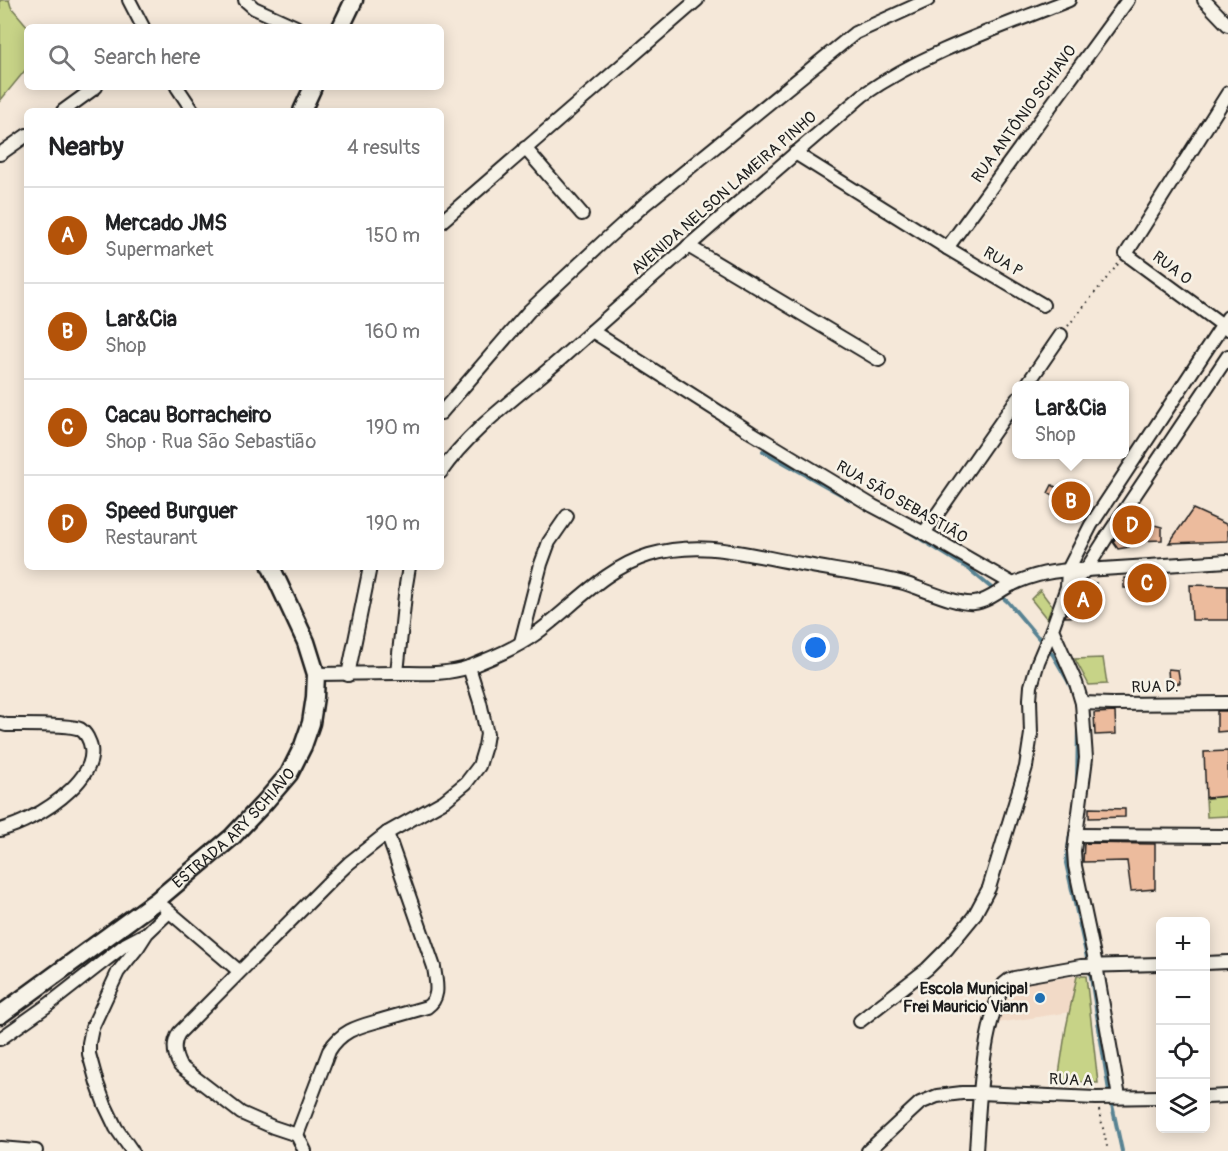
<!DOCTYPE html>
<meta charset="utf-8">
<style>
body{margin:0;font-family:Pangolin,sans-serif;background:#f2f2f2;color:#202124}
.controls{position:absolute;right:18px;bottom:18px;display:grid;overflow:hidden;border-radius:9px;box-shadow:0 3px 15px #0003}
.controls button{width:54px;height:54px;display:grid;place-items:center;padding:0;border:0;border-bottom:2px solid #e0e0e0;background:#fff;color:#202124;font:30px sans-serif}
.you{position:absolute;left:816px;top:648px;width:21px;height:21px;margin:-15px;border:4px solid #fff;border-radius:50%;background:#1a73e8;box-shadow:0 0 0 9px #1a73e833}
.badge{display:grid;place-items:center;width:39px;height:39px;border-radius:50%;background:#b45309;color:#fff;font-size:20px;font-weight:700}
.pin{position:absolute;translate:-50% -50%;border:3px solid #fff;box-shadow:0 2px 6px #0006}
.popup{position:absolute;left:1012px;top:381px;width:117px;height:78px;box-sizing:border-box;display:grid;place-content:center;border-radius:9px;background:#fff;filter:drop-shadow(0 2px 4px #0005);font-size:20px;white-space:nowrap;color:#757577}
.popup b{font-size:22px;color:#202124}
.popup::after{content:'';position:absolute;left:50%;top:100%;margin-left:-12px;border:12px solid transparent;border-top-color:#fff}
.list{margin:0;padding:0;list-style:none}
h2{display:flex;justify-content:space-between;align-items:center;height:78px;margin:0;padding:0 24px;font-size:26px}
h2 small{font-size:20px;font-weight:400;color:#757577}
.list li{display:grid;grid-template-columns:39px 1fr auto;gap:18px;align-items:center;box-sizing:border-box;height:96px;padding:0 24px;border-top:2px solid #e0e0e0}
.list b{display:block;font-size:22px;white-space:nowrap}
.list p{margin:0;font-size:20px;white-space:nowrap;color:#757577}
.list em{font-size:20px;font-style:normal;color:#757577}
.icon{flex:none;width:33px;height:33px;fill:none;stroke:currentColor;stroke-width:2;stroke-linecap:round;stroke-linejoin:round}
.map{position:relative;flex:none;width:1228px;height:1151px;overflow:hidden}
.search{position:absolute;background:#fff;box-shadow:0 3px 15px #0003;left:24px;top:24px;width:420px;height:66px;display:flex;align-items:center;gap:15px;box-sizing:border-box;padding:0 21px;border-radius:9px;color:#757577;font-size:22px}
.panel{position:absolute;background:#fff;box-shadow:0 3px 15px #0003;left:24px;top:108px;width:420px;height:462px;border-radius:9px}
.map>svg:first-child{display:block}
.built{fill:#f2dac7}
.green{fill:#c7d387;stroke:#727852;stroke-width:1.5}
.lines{fill:none;stroke-linecap:round;stroke-linejoin:round}
.stream{stroke:#598393;stroke-width:4}
.building{fill:#ecbb9d;stroke:#1c1c1c;stroke-width:1.5}
.minor-casing{stroke:#1c1c1c;stroke-width:16}
.secondary-casing{stroke:#1c1c1c;stroke-width:21}
.path{stroke:#1c1c1c;stroke-width:2;stroke-dasharray:1.5 4.5;stroke-linecap:butt}
.minor{stroke:#f7f3e8;stroke-width:12}
.secondary{stroke:#f7f3e8;stroke-width:16}
.poi-dot{fill:#1f6fb2;stroke:#f7f3e8;stroke-width:2}
.labels{text-anchor:middle;dominant-baseline:central;stroke-width:5;stroke-linejoin:round;paint-order:stroke}
.street-label{font-size:16px;fill:#1c1c1c;stroke:#f7f3e8}
.poi-label{font-size:16px;font-weight:bold;fill:#1c1c1c;stroke:#f7f3e8;text-anchor:end}
</style>
<div class="map">
<svg width="1228" height="1151" viewBox="0 0 1228 1151">
<rect width="100%" height="100%" fill="#f5e8d9"/>
<filter id="ink" filterUnits="userSpaceOnUse"><feTurbulence type="fractalNoise" baseFrequency=".0167" numOctaves="2"/><feDisplacementMap in="SourceGraphic" scale="12" xChannelSelector="R" yChannelSelector="G"/><feConvolveMatrix kernelMatrix="1 2 1 2 8 2 1 2 1" color-interpolation-filters="sRGB"/></filter>
<g filter="url(#ink)">
<polygon class="built" points="1077,976 1071,1012 997,1023 1013,985"/>
<g class="green">
<polygon points="0,0 9,0 11,7 28,27 27,27 27,68 0,101"/>
<polygon points="1040,590 1052,606 1047,619 1031,599"/>
<polygon points="1103,658 1107,684 1089,685 1075,659"/>
<polygon points="1228,796 1228,816 1207,817 1206,798"/>
<polygon points="1077,976 1086,976 1098,1083 1058,1081 1066,1028"/>
</g>
<g class="lines">
<g class="stream">
<polyline points="763,451 851,500"/>
<polyline points="903,528 969,569 1008,602 1053,655 1068,681 1072,690"/>
<polyline points="1077,788 1078,726"/>
<polyline points="1070,834 1066,863 1090,971 1109,1091 1122,1151"/>
</g>
</g>
<g class="building">
<polygon points="1052,485 1085,504 1080,512 1048,493"/>
<polygon points="1136,508 1150,515 1143,522 1162,527 1162,540 1132,541 1129,547 1118,549 1113,542"/>
<polygon points="1193,509 1228,525 1228,541 1169,543"/>
<polygon points="1124,578 1142,579 1138,588 1124,588"/>
<polygon points="1084,583 1096,583 1095,616 1065,617 1074,592"/>
<polygon points="1190,585 1228,586 1228,620 1192,620"/>
<polygon points="1168,669 1178,670 1180,683 1169,684"/>
<polygon points="1217,711 1228,711 1228,731 1217,732"/>
<polygon points="1115,712 1116,734 1095,735 1094,713"/>
<polygon points="1228,751 1228,796 1206,798 1204,752"/>
<polygon points="1089,808 1125,809 1125,817 1089,818"/>
<polygon points="1084,843 1155,844 1155,889 1131,891 1127,861 1083,862"/>
</g>
<g class="lines">
<defs>
<g id="minor">
<polyline points="129,0 143,27"/>
<polyline points="245,0 254,8 296,27"/>
<polyline points="1204,0 1228,25"/>
<polyline points="177,87 193,111"/>
<polyline points="1228,93 1126,254 1228,329"/>
<polyline points="63,111 96,87"/>
<polyline points="525,148 582,214"/>
<polyline points="795,153 947,248 1043,305"/>
<polyline points="0,154 27,135"/>
<polyline points="441,222 697,0"/>
<polyline points="688,246 879,360"/>
<polyline points="947,248 1128,0"/>
<polyline points="592,331 752,433 873,506 924,533 1013,584"/>
<polyline points="1026,386 1061,335"/>
<polyline points="441,413 529,311 604,241 645,204 855,33 928,0"/>
<path d="M441,472C472,427 523,393 564,356C662,268 762,182 863,95C925,52 999,28 1069,0"/>
<polyline points="924,533 1017,399"/>
<path d="M409,567L406,585L397,673C421,673 446,675 469,667"/>
<polyline points="1067,587 1086,570 1108,535 1228,356"/>
<polyline points="521,642 541,564 549,542 567,516"/>
<polyline points="316,674 397,673"/>
<polyline points="348,675 370,567"/>
<polyline points="1082,703 1112,704 1228,703"/>
<path d="M0,723L6,725C20,725 70,724 80,729C86,733 90,741 91,748C96,777 52,807 30,818C21,823 10,827 0,830"/>
<polyline points="1076,835 1228,836"/>
<polyline points="165,908 239,971"/>
<polyline points="1206,963 1228,962"/>
<polyline points="860,1021 927,969 947,949 974,916 989,888 1026,767 1031,734 1030,699 1031,686 1038,662 1052,629"/>
<polyline points="0,1039 48,1005 126,944 145,934"/>
<polyline points="1119,1097 1096,965 1075,866 1074,851 1086,758 1082,703 1076,683 1052,629 1067,587 1068,570 1091,525 1228,317"/>
<polyline points="1206,1097 1228,1096"/>
<path d="M297,1135L329,1051C343,1028 362,1026 385,1019C399,1015 413,1011 427,1007C441,997 436,983 434,967L387,833"/>
<polyline points="0,1148 36,1151"/>
<polyline points="132,1151 116,1128 105,1105 97,1083 89,1054 89,1043 92,1028 118,972 138,947 147,933 169,912"/>
<path d="M305,1151L297,1135L273,1127L241,1113L180,1066C174,1055 172,1044 179,1033L331,880L349,863L387,833L444,801L466,783L479,766L485,746L487,734L480,702L469,667C491,658 514,649 534,635C572,608 603,569 649,555C703,539 748,555 801,564C834,570 868,575 900,582C920,587 955,605 974,603C987,602 999,591 1011,585C1034,574 1060,569 1086,570L1228,561"/>
<polyline points="868,1151 920,1103 937,1096 962,1093 980,1093 1096,1098 1160,1097"/>
<path d="M976,1151C979,1105 981,1055 994,1011C996,1002 1000,993 1004,984L1009,980L1014,978L1081,966L1160,964"/>
</g>
<g id="secondary">
<polyline points="341,27 354,0"/>
<polyline points="302,111 313,87"/>
<path id="s1" d="M0,1015L156,901L232,837L265,802L289,774L303,746L311,723L315,697L316,674L306,642L271,567"/>
</g>
</defs>
<use href="#minor" class="minor-casing"/>
<use href="#secondary" class="secondary-casing"/>
<g class="path">
<polyline points="1068,326 1119,263"/>
<polyline points="1099,1110 1108,1151"/>
</g>
<use href="#minor" class="minor"/>
<use href="#secondary" class="secondary"/>
</g>
</g>
<circle class="poi-dot" cx="1040" cy="998" r="6"/>
<g class="labels">
<g class="street-label">
<text transform="translate(1024 114) rotate(-54)">RUA ANTÔNIO SCHIAVO</text>
<text transform="translate(724 193) rotate(-41)">AVENIDA NELSON LAMEIRA PINHO</text>
<text transform="translate(1003 262) rotate(31)">RUA P</text>
<text transform="translate(1172 268) rotate(37)">RUA O</text>
<text transform="translate(902 502) rotate(30)">RUA SÃO SEBASTIÃO</text>
<text transform="translate(1155 687) rotate(-1)">RUA D.</text>
<text stroke="none"><textPath href="#s1" startOffset="300">ESTRADA ARY SCHIAVO</textPath></text>
<text transform="translate(1071 1080) rotate(2)">RUA A</text>
</g>
<g class="poi-label">
<text x="1028" y="989">Escola Municipal<tspan x="1028" dy="18">Frei Mauricio Viann</tspan></text>
</g>
</g>
</svg>
<div class="controls">
<button>+</button>
<button>−</button>
<button><svg class="icon" aria-label="locate" viewBox="0 0 24 24"><circle cx="12" cy="12" r="6"/><path d="M12 2v4M12 18v4M2 12h4M18 12h4"/></svg></button>
<button><svg class="icon" aria-label="layers" viewBox="0 0 24 24"><path d="M12 4l9 5-9 5-9-5zM3 14l9 5 9-5"/></svg></button>
</div>
<div class="you"></div>
<div class="pin badge" style="left:1083px;top:600px">A</div>
<div class="pin badge" style="left:1071px;top:501px">B</div>
<div class="popup"><b>Lar&amp;Cia</b>Shop</div>
<div class="pin badge" style="left:1147px;top:583px">C</div>
<div class="pin badge" style="left:1132px;top:525px">D</div>
<div class="search"><svg class="icon" aria-label="search" viewBox="0 0 24 24"><circle cx="10" cy="10" r="6"/><path d="M15 15l6 6"/></svg>Search here</div>
<section class="panel">
<h2>Nearby<small>4 results</small></h2>
<ul class="list">
<li><span class="badge">A</span><div><b>Mercado JMS</b><p>Supermarket</p></div><em>150 m</em></li>
<li><span class="badge">B</span><div><b>Lar&amp;Cia</b><p>Shop</p></div><em>160 m</em></li>
<li><span class="badge">C</span><div><b>Cacau Borracheiro</b><p>Shop · Rua São Sebastião</p></div><em>190 m</em></li>
<li><span class="badge">D</span><div><b>Speed Burguer</b><p>Restaurant</p></div><em>190 m</em></li>
</ul>
</section>
</div>
